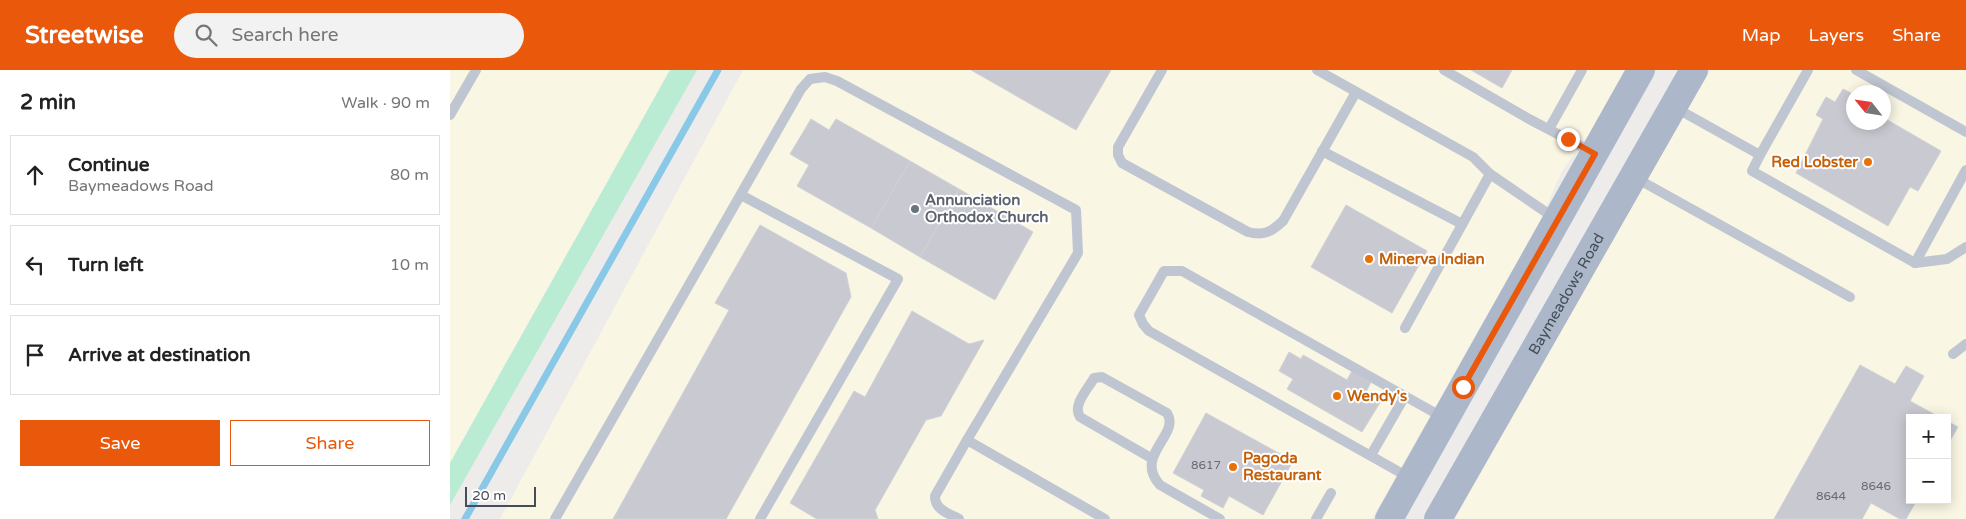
<!DOCTYPE html>
<meta charset="utf-8">
<style>
body{margin:0;font-family:"Varela Round",sans-serif;background:#f2f2f2;color:#222}
.controls{position:absolute;right:15px;bottom:15px;display:grid;overflow:hidden;border-radius:0px;box-shadow:0 2px 12px #0003}
.controls button{width:45px;height:45px;display:grid;place-items:center;padding:0;border:0;border-bottom:1px solid #e0e0e0;background:#fff;color:#222;font:25px sans-serif}
.compass{position:absolute;left:1396px;top:15px;width:45px;height:45px;border-radius:50%;background:#fff;box-shadow:0 2px 12px #0003;rotate:300deg}
.scale{position:absolute;left:15px;bottom:12px;width:71px;box-sizing:border-box;padding-left:5px;border:2px solid #454d58;border-top:0;font-size:14px;line-height:18px;white-space:nowrap;color:#454d58;-webkit-text-stroke:4px #fff;paint-order:stroke}
.stop{position:absolute;width:15px;height:15px;margin:-11px;border:4px solid #ea580c;border-radius:50%;background:#fff}
.stop.end{background:#ea580c;border-color:#fff;box-shadow:0 1px 5px #0008}
.list{margin:0;padding:0;list-style:none}
h2{display:flex;justify-content:space-between;align-items:center;height:65px;margin:0;padding:0 20px;font-size:21px}
h2 small{font-size:16px;font-weight:400;color:#767676}
.list li{display:grid;grid-template-columns:32px 1fr auto;gap:15px;align-items:center;box-sizing:border-box;height:80px;margin:0 10px 10px;padding:0 10px;border:1px solid #e0e0e0;border-radius:0px}
.list b{display:block;font-size:19px;white-space:nowrap}
.list p{margin:0;font-size:16px;white-space:nowrap;color:#767676}
.list em{font-size:16px;font-style:normal;color:#767676}
.actions{display:flex;gap:10px;padding:15px 20px}
.actions a{flex:1;padding:11px 0;border:1px solid #ea580c;border-radius:0px;text-align:center;font-size:18px;color:#ea580c}
.actions .main{background:#ea580c;color:#fff}
.icon{flex:none;width:28px;height:28px;fill:none;stroke:currentColor;stroke-width:2;stroke-linecap:round;stroke-linejoin:round}
.map{position:relative;flex:none;width:1516px;height:449px;overflow:hidden}
header{display:flex;align-items:center;gap:30px;box-sizing:border-box;height:70px;padding:0 25px;background:#ea580c;color:#fff}
header strong{font-size:24px}
nav{display:flex;gap:28px;margin-inline-start:auto;font-size:18px}
.search{width:350px;height:45px;background:#f2f2f2;display:flex;align-items:center;gap:12px;box-sizing:border-box;padding:0 18px;border-radius:28px;color:#767676;font-size:19px}
main{display:flex}
aside{flex:1;background:#fff}
.map>svg:first-child{display:block}
.commercial{fill:#faf6e4;fill-rule:evenodd}
.green{fill:#baecd3}
.lines{fill:none;stroke-linecap:round;stroke-linejoin:round}
.stream{stroke:#89c9e7;stroke-width:7}
.building{fill:#c9cad1;stroke:#d0d1d7}
.lane{stroke:#bfc6d1;stroke-width:10}
.primary{stroke:#acb8ca;stroke-width:28}
.route{stroke:#ea580c;stroke-width:6}
.food-dot{fill:#e8710a;stroke:#fff;stroke-width:2}
.worship-dot{fill:#6b7280;stroke:#fff;stroke-width:2}
.labels{text-anchor:middle;dominant-baseline:central;stroke-width:4;stroke-linejoin:round;paint-order:stroke}
.number-label{font-size:12px;fill:#666c76}
.food-label{font-size:15px;font-weight:bold;fill:#c56008;stroke:#fff;text-anchor:start}
.worship-label{font-size:15px;font-weight:bold;fill:#5b616d;stroke:#fff;text-anchor:start}
.street-label{font-size:15px;fill:#454d58;stroke:#fff}
</style>
<header>
<strong>Streetwise</strong>
<div class="search"><svg class="icon" aria-label="search" viewBox="0 0 24 24"><circle cx="10" cy="10" r="6"/><path d="M15 15l6 6"/></svg>Search here</div>
<nav><a>Map</a><a>Layers</a><a>Share</a></nav>
</header>
<main>
<aside>
<h2>2 min<small>Walk · 90 m</small></h2>
<ul class="list">
<li><svg class="icon" aria-label="ahead" viewBox="0 0 24 24"><path d="M12 20V5M6 11l6-6 6 6"/></svg><div><b>Continue</b><p>Baymeadows Road</p></div><em>80 m</em></li>
<li><svg class="icon" aria-label="left" viewBox="0 0 24 24"><path d="M17 20v-9H6M10 6l-5 5 5 5"/></svg><div><b>Turn left</b></div><em>10 m</em></li>
<li><svg class="icon" aria-label="arrive" viewBox="0 0 24 24"><path d="M6 21V4h12l-3 4 3 4H6"/></svg><div><b>Arrive at destination</b></div></li>
</ul>
<div class="actions"><a class="main">Save</a><a>Share</a></div>
</aside>
<div class="map">
<svg width="1516" height="449" viewBox="0 0 1516 449">
<rect width="100%" height="100%" fill="#eeeceb"/>
<g class="commercial">
<polygon points="0,0 220,0 0,393"/>
<polygon points="293,0 1176,0 1142,60 1112,101 1090,151 922,449 50,449"/>
<path d="M1261,0H1516V449H1002L1201,97ZM1404,22H1434V52H1404ZM1460,348H1497V430H1460Z"/>
</g>
<polygon class="green" points="220,0 247,0 0,435 0,393"/>
<g class="lines">
<polyline class="stream" points="15,449 268,0"/>
</g>
<g class="building">
<polygon points="521,0 661,0 626,60"/>
<polygon points="1021,0 1062,0 1052,18"/>
<polygon points="1393,19 1401,23 1401,26 1404,28 1404,52 1434,52 1434,48 1491,81 1468,121 1460,117 1438,156 1346,103 1373,49 1366,45 1376,27 1385,32"/>
<polygon points="361,49 379,60 386,49 460,91 421,158 347,116 359,95 340,84"/>
<polygon points="460,91 509,119 470,187 421,158"/>
<polygon points="509,119 583,162 545,230 470,187"/>
<polygon points="896,135 977,181 942,243 861,197"/>
<polygon points="310,155 396,203 401,227 276,449 163,449 279,240 265,233"/>
<polygon points="462,241 519,274 534,270 491,346 476,350 425,440 428,449 367,449 340,433 404,321 415,327"/>
<polygon points="839,282 851,289 853,285 897,310 902,301 921,312 916,322 931,331 912,362 837,319 843,309 829,301"/>
<polygon points="1410,295 1445,314 1456,296 1474,306 1460,331 1491,348 1460,348 1460,430 1467,430 1456,449 1450,449 1421,433 1412,449 1324,449"/>
<polygon points="756,343 843,391 813,445 779,426 773,438 751,426 754,420 723,403"/>
<polygon points="1497,351 1508,357 1497,376"/>
</g>
<g class="lines">
<g class="lane">
<path d="M712,0L668,77V85L672,93L798,162C814,166 821,162 833,151L906,22"/>
<polyline points="867,0 1023,87 1040,104 1106,149"/>
<polyline points="994,0 1079,49 1144,83"/>
<polyline points="1406,0 1516,62"/>
<polyline points="1224,37 1310,85 1302,101 1465,193 1497,189 1516,177"/>
<polyline points="0,45 26,0"/>
<polyline points="1099,59 1132,0"/>
<polyline points="872,81 1012,154"/>
<polyline points="1310,85 1358,0"/>
<polyline points="1184,107 1400,227"/>
<polyline points="291,125 448,209 310,449"/>
<polyline points="1465,193 1516,100"/>
<polyline points="955,258 1040,104"/>
<polyline points="1503,284 1516,274"/>
<polyline points="921,385 955,326"/>
<path d="M701,388L630,347C622,335 638,319 644,308L652,307L717,343C731,365 683,385 710,415L770,449"/>
<polyline points="960,408 699,261 693,254 689,245 714,201 732,201 994,348"/>
<polyline points="105,449 351,19 360,9 375,7 387,11 626,140 628,183 517,370 655,449"/>
<path d="M509,449C498,443 485,440 485,426L517,370"/>
<polyline points="866,449 881,423"/>
</g>
<g class="primary">
<polyline points="939,449 1191,0"/>
<path id="s1" d="M988,449L1244,0"/>
</g>
</g>
<g class="lines">
<polyline class="route" points="1013,317 1145,84 1118,69"/>
</g>
<g class="food-dot">
<circle cx="1418" cy="92" r="5"/>
<circle cx="919" cy="189" r="5"/>
<circle cx="887" cy="326" r="5"/>
<circle cx="783" cy="397" r="5"/>
</g>
<circle class="worship-dot" cx="465" cy="139" r="5"/>
<g class="labels">
<g class="number-label">
<text x="756" y="395">8617</text>
<text x="1426" y="416">8646</text>
<text x="1381" y="426">8644</text>
</g>
<g class="food-label">
<text x="1408" y="92" text-anchor="end">Red Lobster</text>
<text x="929" y="189">Minerva Indian</text>
<text x="897" y="326">Wendy's</text>
<text x="793" y="388">Pagoda<tspan x="793" dy="17">Restaurant</tspan></text>
</g>
<g class="worship-label">
<text x="475" y="130">Annunciation<tspan x="475" dy="17">Orthodox Church</tspan></text>
</g>
<g class="street-label">
<text stroke="none"><textPath href="#s1" startOffset="259">Baymeadows Road</textPath></text>
</g>
</g>
</svg>
<div class="controls">
<button>+</button>
<button>−</button>
</div>
<svg class="compass" viewBox="-18 -18 36 36"><path d="M0-13l5 13h-10z" fill="#e53935"/><path d="M0 13l5-13h-10z" fill="#767676"/></svg>
<div class="scale">20 m</div>
<div class="stop" style="left:1013px;top:317px"></div>
<div class="stop end" style="left:1118px;top:69px"></div>
</div>
</main>
